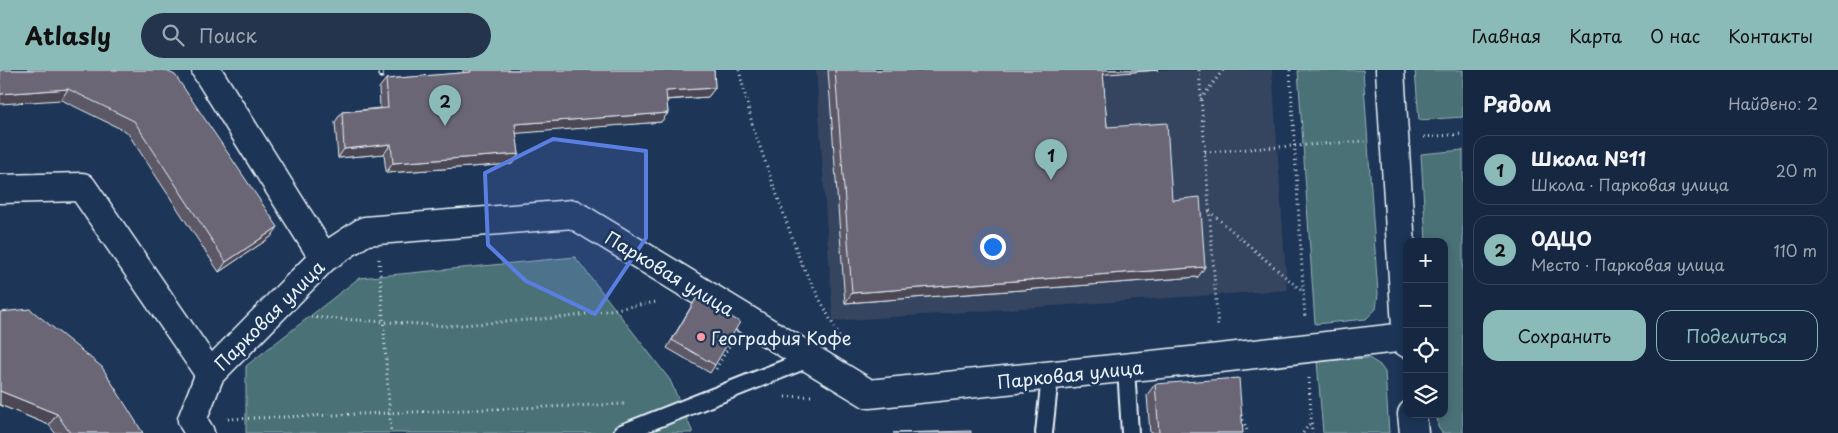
<!DOCTYPE html>
<html lang="ru">
<meta charset="utf-8">
<style>
body{margin:0;font-family:"Playpen Sans",sans-serif;background:#23344c;color:#f1f3f6}
.controls{position:absolute;right:15px;bottom:15px;display:grid;overflow:hidden;border-radius:10px;box-shadow:0 2px 8px #0003}
.controls button{width:45px;height:45px;display:grid;place-items:center;padding:0;border:0;border-bottom:1px solid #35445a;background:#162841;color:#f1f3f6;font:25px sans-serif}
.you{position:absolute;left:992px;top:176px;width:18px;height:18px;margin:-12px;border:4px solid #fff;border-radius:50%;background:#1a73e8;box-shadow:0 0 0 8px #1a73e833}
.badge{display:grid;place-items:center;width:32px;height:32px;border-radius:50%;background:#8bbbb9;color:#111;font-size:16px;font-weight:700}
.pin{position:absolute;translate:-50% -41px;filter:drop-shadow(0 1px 2px #0008)}
.pin::after{content:'';position:absolute;top:26px;width:18px;height:15px;background:inherit;clip-path:polygon(0 0,100% 0,50% 100%)}
.list{margin:0;padding:0;list-style:none}
h2{display:flex;justify-content:space-between;align-items:center;height:65px;margin:0;padding:0 20px;font-size:21px}
h2 small{font-size:16px;font-weight:400;color:#9ea6b1}
.list li{display:grid;grid-template-columns:32px 1fr auto;gap:15px;align-items:center;box-sizing:border-box;height:70px;margin:0 10px 10px;padding:0 10px;border:1px solid #35445a;border-radius:15px}
.list b{display:block;font-size:19px;white-space:nowrap}
.list p{margin:0;font-size:16px;white-space:nowrap;color:#9ea6b1}
.list em{font-size:16px;font-style:normal;color:#9ea6b1}
.actions{display:flex;gap:10px;padding:15px 20px}
.actions a{flex:1;padding:11px 0;border:1px solid #8bbbb9;border-radius:15px;text-align:center;font-size:18px;color:#8bbbb9}
.actions .main{background:#8bbbb9;color:#111}
.icon{flex:none;width:28px;height:28px;fill:none;stroke:currentColor;stroke-width:2;stroke-linecap:round;stroke-linejoin:round}
.map{position:relative;flex:none;width:1463px;height:363px;overflow:hidden}
header{display:flex;align-items:center;gap:30px;box-sizing:border-box;height:70px;padding:0 25px;background:#8bbbb9;color:#111}
header strong{font-size:24px}
nav{display:flex;gap:28px;margin-inline-start:auto;font-size:18px}
.search{width:350px;height:45px;background:#23344c;display:flex;align-items:center;gap:12px;box-sizing:border-box;padding:0 18px;border-radius:28px;color:#9ea6b1;font-size:19px}
main{display:flex}
aside{flex:1;background:#162841}
.map>svg:first-child{display:block}
.built{fill:#344460}
.green{fill:#487176;stroke:#98b1b7}
.lines{fill:none;stroke-linecap:round;stroke-linejoin:round}
.service-casing{stroke:#e8f1f8;stroke-width:20}
.minor-casing{stroke:#e8f1f8;stroke-width:31}
.tertiary-casing{stroke:#e8f1f8;stroke-width:31}
.path{stroke:#e8f1f8;stroke-width:3;stroke-dasharray:1 4;stroke-linecap:butt}
.service{stroke:#1d3557;stroke-width:16}
.minor{stroke:#1d3557;stroke-width:28}
.tertiary{stroke:#1d3557;stroke-width:28}
.rail-casing{stroke:#e8f1f8;stroke-width:5.5}
.rail{stroke:#1d3557;stroke-width:4;stroke-dasharray:11;stroke-linecap:butt}
.wall{fill:#5c5865;stroke:#e8f1f8}
.shaded-wall{fill:#4b4753;stroke:#e8f1f8}
.building{fill:#6b6676;stroke:#e8f1f8}
.marked{fill:#5a7fe2;fill-opacity:0.2;stroke:#5a7fe2;stroke-width:4;stroke-linejoin:round}
.poi-dot{fill:#ff9aa2;stroke:#1d3557;stroke-width:2}
.labels{text-anchor:middle;dominant-baseline:central;stroke-width:5;stroke-linejoin:round;paint-order:stroke}
.street-label{font-size:18px;fill:#e8f1f8;stroke:#1d3557}
.poi-label{font-size:18px;fill:#e8f1f8;stroke:#1d3557;text-anchor:start}
</style>
<header>
<strong>Atlasly</strong>
<div class="search"><svg class="icon" aria-label="search" viewBox="0 0 24 24"><circle cx="10" cy="10" r="6"/><path d="M15 15l6 6"/></svg>Поиск</div>
<nav><a>Главная</a><a>Карта</a><a>О нас</a><a>Контакты</a></nav>
</header>
<main>
<div class="map">
<svg width="1463" height="363" viewBox="0 0 1463 363">
<rect width="100%" height="100%" fill="#1d3557"/>
<filter id="ink" filterUnits="userSpaceOnUse"><feTurbulence type="fractalNoise" baseFrequency=".02" numOctaves="2"/><feDisplacementMap in="SourceGraphic" scale="10" xChannelSelector="R" yChannelSelector="G"/><feConvolveMatrix kernelMatrix="1 2 1 2 8 2 1 2 1" color-interpolation-filters="sRGB"/></filter>
<g filter="url(#ink)">
<polygon class="built" points="816,0 1272,0 1287,220 833,251"/>
<g class="green">
<polygon points="1298,0 1363,0 1378,224 1376,239 1366,249 1315,254"/>
<polygon points="1415,0 1463,0 1463,47 1419,50"/>
<polygon points="1463,80 1463,363 1442,363 1438,357 1437,344 1444,344 1444,172 1426,172 1421,84"/>
<polygon points="575,187 670,310 693,363 246,363 246,296 359,208"/>
<polygon points="1369,288 1380,295 1385,302 1389,363 1323,363 1317,291"/>
</g>
<g class="lines">
<defs>
<g id="service">
<polyline points="1126,298 1130,363"/>
<polyline points="622,363 811,288"/>
<polyline points="1044,363 1050,306"/>
</g>
<g id="minor">
<polyline points="206,0 324,188"/>
<polyline points="0,119 82,117 210,304 324,188 365,161 573,144 869,324 1220,288 1406,267"/>
<polyline points="200,363 192,350 210,304"/>
</g>
<g id="tertiary">
<polyline points="1390,0 1407,273"/>
<polyline points="1412,344 1414,363"/>
</g>
</defs>
<use href="#service" class="service-casing"/>
<use href="#minor" class="minor-casing"/>
<use href="#tertiary" class="tertiary-casing"/>
<g class="path">
<polyline points="739,0 753,57 801,193 841,270"/>
<polyline points="1199,0 1218,258"/>
<polyline points="1290,0 1305,249"/>
<polyline points="1201,29 1223,0"/>
<polyline points="1424,67 1463,64"/>
<polyline points="1205,82 1365,71"/>
<polyline points="1209,141 1303,222"/>
<polyline points="379,189 391,363"/>
<polyline points="311,247 447,256 568,247 657,232"/>
<polyline points="716,299 730,274"/>
<polyline points="1309,308 1312,363"/>
<polyline points="785,327 811,326"/>
<polyline points="1241,345 1248,363"/>
<polyline points="228,349 624,334"/>
<polyline points="1303,363 1311,352"/>
</g>
<use href="#service" class="service"/>
<use href="#minor" class="minor"/>
<use href="#tertiary" class="tertiary"/>
<defs>
<polyline id="rail" points="381,0 381,6"/>
</defs>
<use href="#rail" class="rail-casing"/>
<use href="#rail" class="rail"/>
</g>
<g class="wall">
<polygon points="0,0 164,0 271,167 219,202 127,62"/>
<polygon points="463,0 714,0 715,18 708,27 667,30 668,43 661,52 516,63 519,84 512,94 386,103 384,84 338,88 335,52 342,42 380,38 379,18 386,9 463,3"/>
<polygon points="828,0 1158,0 1103,4 1107,57 1172,130 1198,207 845,233"/>
<polygon points="697,227 715,295 710,303 667,278 692,235"/>
<polygon points="0,242 143,363 55,363 49,355 0,335"/>
<polygon points="1155,314 1243,363 1150,363 1147,325"/>
</g>
<g class="shaded-wall">
<polygon points="1099,0 1158,0 1095,5"/>
<polygon points="715,18 708,27 660,30 666,21"/>
<polygon points="68,19 61,30 0,34 0,24"/>
<polygon points="668,43 661,52 509,64 515,54"/>
<polygon points="391,74 384,84 338,88 344,79"/>
<polygon points="519,84 512,94 386,103 393,93"/>
<polygon points="278,157 271,167 219,202 226,192"/>
<polygon points="1205,197 1198,207 845,233 852,223"/>
<polygon points="0,321 57,344 49,355 0,335"/>
</g>
<g class="building">
<polygon points="0,0 164,0 175,5 278,157 226,192 134,51 68,19 0,24"/>
<polygon points="471,0 714,0 715,18 666,21 668,43 515,54 519,84 393,93 391,74 344,79 342,42 388,38 386,9 471,2"/>
<polygon points="835,0 1103,0 1107,57 1167,53 1172,130 1200,127 1205,197 852,223"/>
<polygon points="697,227 740,252 715,295 672,270"/>
<polygon points="30,239 102,297 143,363 70,363 57,344 0,321 0,242"/>
<polygon points="1239,308 1243,363 1159,363 1155,314"/>
<polygon points="971,361 971,363 893,363"/>
</g>
</g>
<path class="marked" d="M553,69L646,81V168L595,244L526,211L488,175L485,103Z"/>
<circle class="poi-dot" cx="701" cy="267" r="5"/>
<g class="labels">
<g class="street-label">
<text transform="translate(670 203) rotate(31)">Парковая улица</text>
<text transform="translate(269 245) rotate(-45)">Парковая улица</text>
<text transform="translate(1070 304) rotate(-6)">Парковая улица</text>
</g>
<g class="poi-label">
<text x="711" y="267">География Кофе</text>
</g>
</g>
</svg>
<div class="controls">
<button>+</button>
<button>−</button>
<button><svg class="icon" aria-label="locate" viewBox="0 0 24 24"><circle cx="12" cy="12" r="6"/><path d="M12 2v4M12 18v4M2 12h4M18 12h4"/></svg></button>
<button><svg class="icon" aria-label="layers" viewBox="0 0 24 24"><path d="M12 4l9 5-9 5-9-5zM3 14l9 5 9-5"/></svg></button>
</div>
<div class="you"></div>
<div class="pin badge" style="left:1051px;top:110px">1</div>
<div class="pin badge" style="left:445px;top:56px">2</div>
</div>
<aside>
<h2>Рядом<small>Найдено: 2</small></h2>
<ul class="list">
<li><span class="badge">1</span><div><b>Школа №11</b><p>Школа · Парковая улица</p></div><em>20 m</em></li>
<li><span class="badge">2</span><div><b>ОДЦО</b><p>Место · Парковая улица</p></div><em>110 m</em></li>
</ul>
<div class="actions"><a class="main">Сохранить</a><a>Поделиться</a></div>
</aside>
</main>
